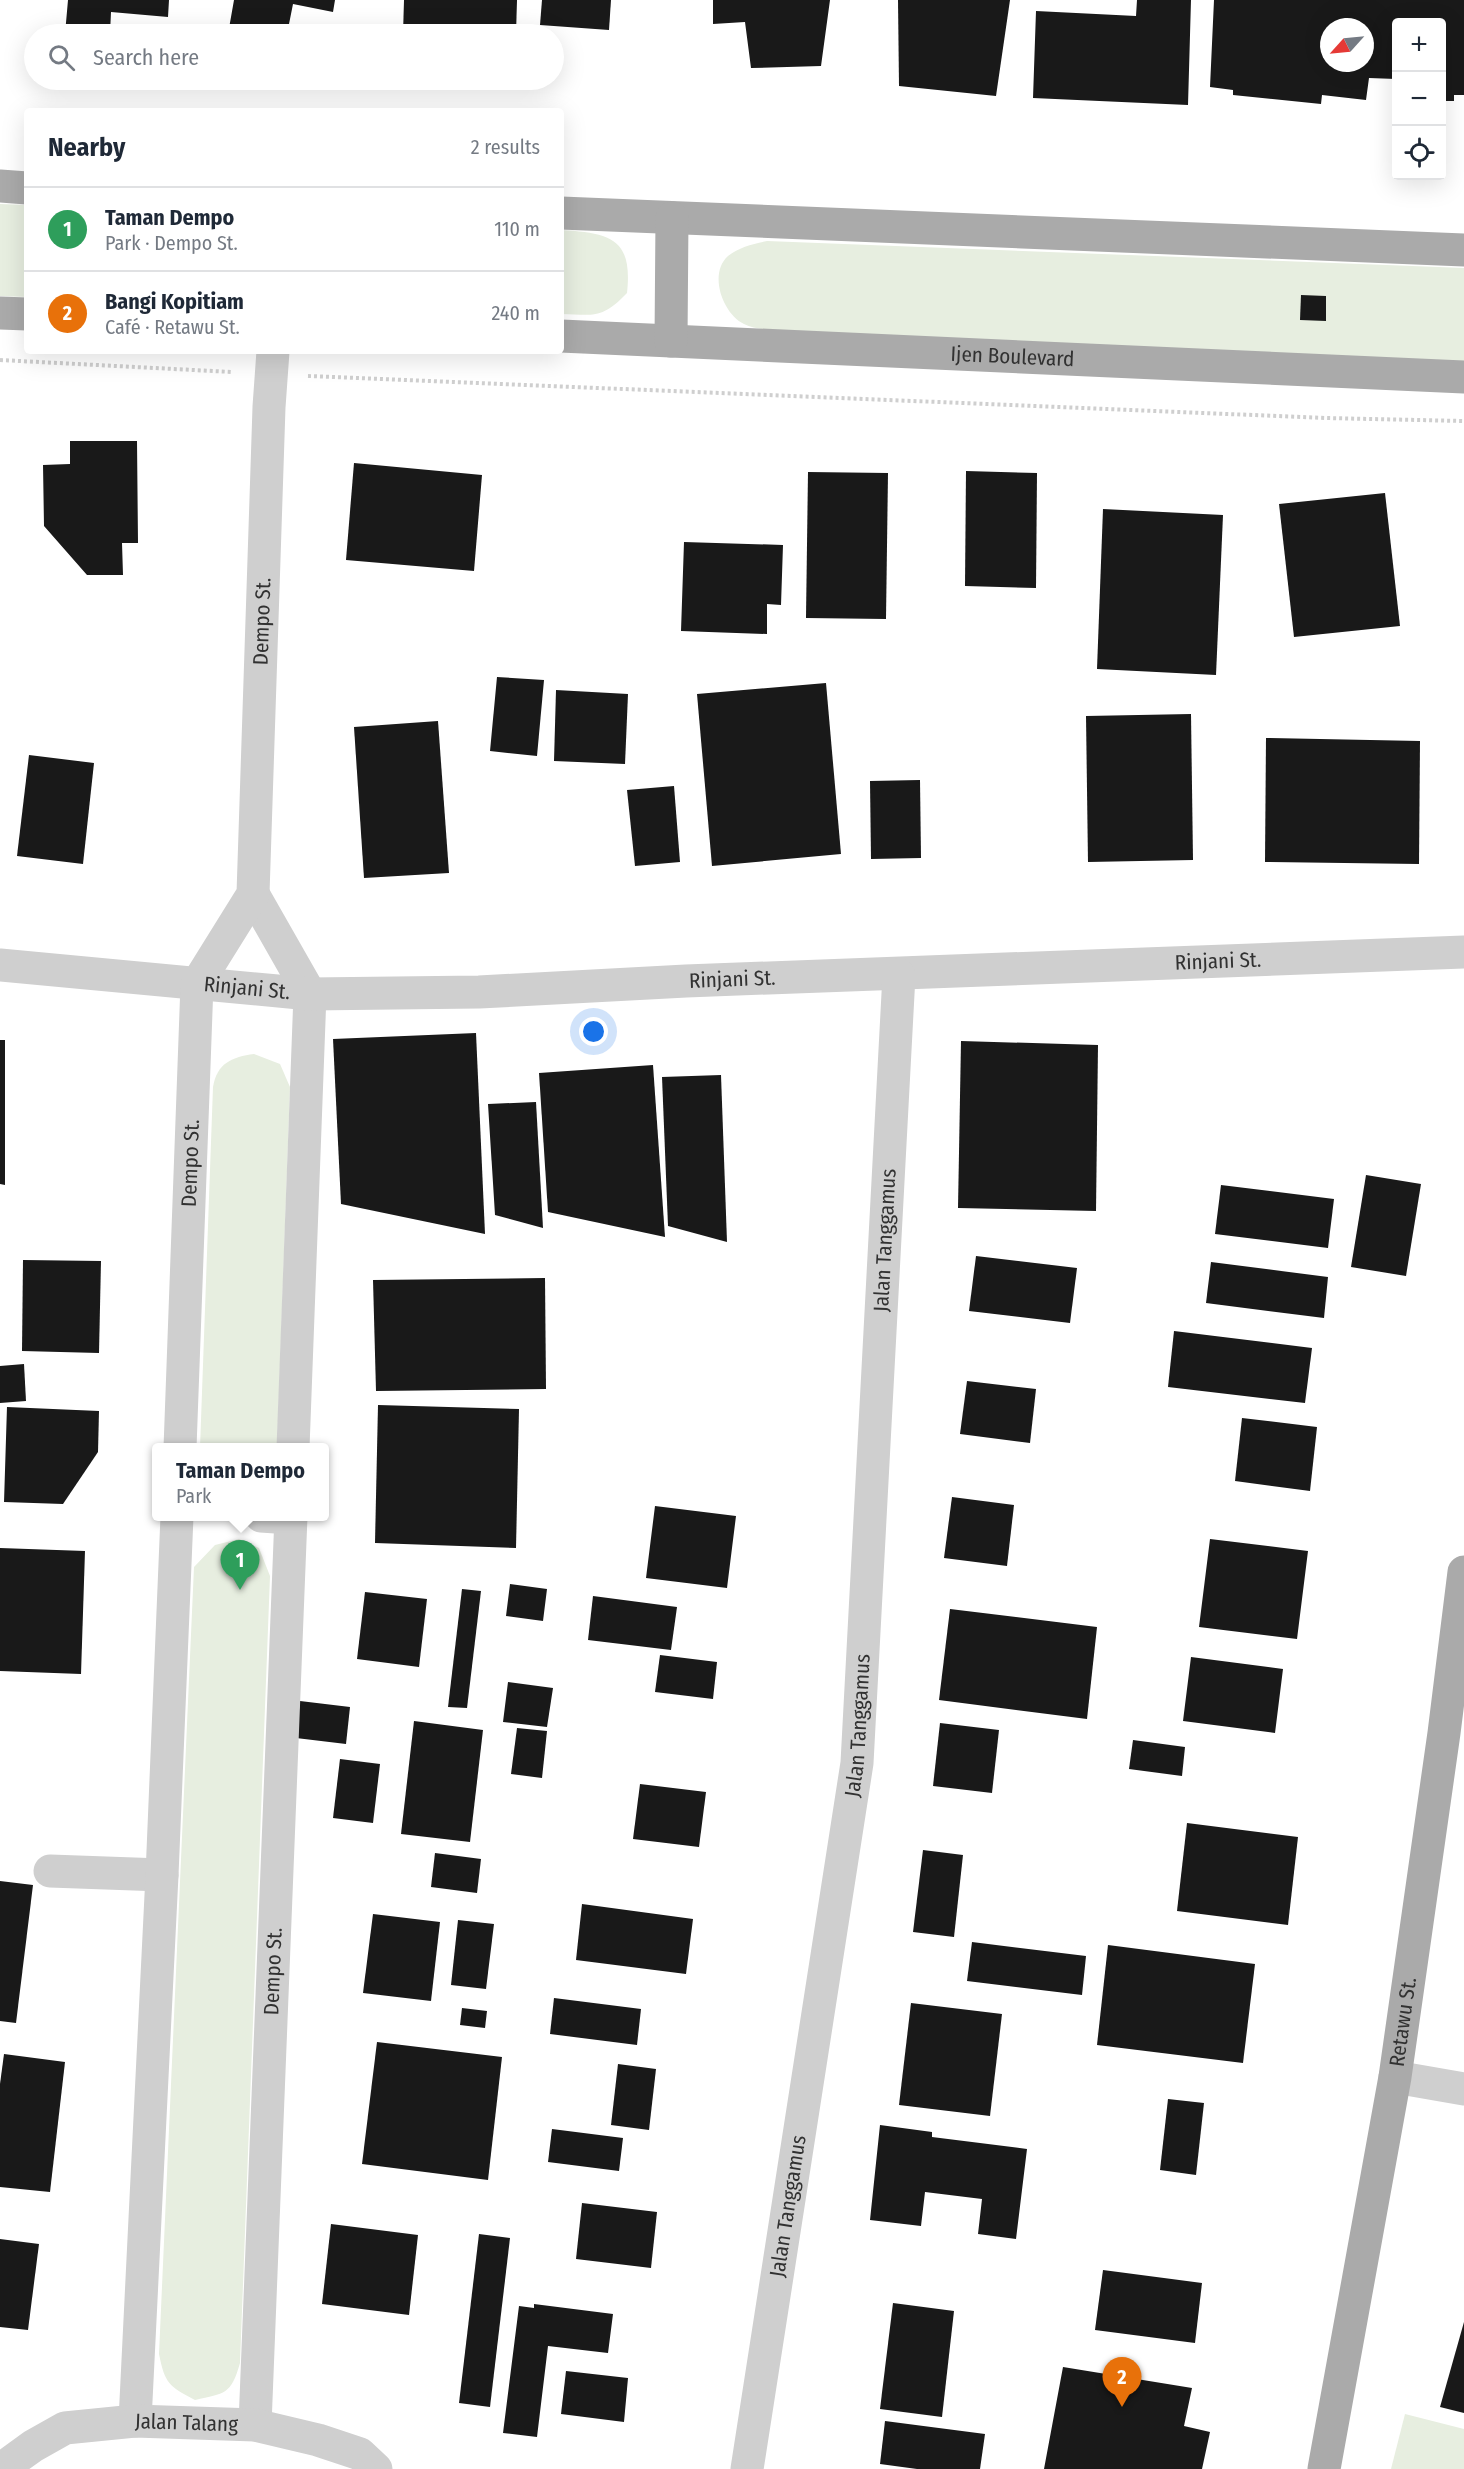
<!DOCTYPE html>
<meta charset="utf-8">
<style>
body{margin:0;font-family:"Fira Sans Condensed",sans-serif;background:#f6f6f7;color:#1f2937}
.controls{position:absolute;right:18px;top:18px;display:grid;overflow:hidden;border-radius:6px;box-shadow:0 6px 24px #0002}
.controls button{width:54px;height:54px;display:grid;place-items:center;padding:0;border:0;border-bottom:2px solid #e0e1e3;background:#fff;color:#1f2937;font:30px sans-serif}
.compass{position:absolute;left:1320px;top:18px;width:54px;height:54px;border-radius:50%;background:#fff;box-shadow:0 6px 24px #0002;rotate:243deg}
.you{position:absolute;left:594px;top:1032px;width:21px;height:21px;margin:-15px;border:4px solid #fff;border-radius:50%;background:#1a73e8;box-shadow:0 0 0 9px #1a73e833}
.badge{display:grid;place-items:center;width:39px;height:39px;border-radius:50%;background:#e7353c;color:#fff;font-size:20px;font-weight:700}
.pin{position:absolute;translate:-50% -50px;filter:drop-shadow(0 2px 3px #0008)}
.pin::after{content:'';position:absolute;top:32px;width:21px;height:18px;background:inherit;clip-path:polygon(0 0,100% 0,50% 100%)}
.popup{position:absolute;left:152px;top:1443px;width:177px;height:78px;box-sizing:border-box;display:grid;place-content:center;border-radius:6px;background:#fff;filter:drop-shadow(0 2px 4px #0005);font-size:20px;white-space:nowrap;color:#747a83}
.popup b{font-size:22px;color:#1f2937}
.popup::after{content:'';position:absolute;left:50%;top:100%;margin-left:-12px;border:12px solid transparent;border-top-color:#fff}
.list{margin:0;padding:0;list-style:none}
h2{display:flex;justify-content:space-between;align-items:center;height:78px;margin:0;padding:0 24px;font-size:26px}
h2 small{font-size:20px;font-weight:400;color:#747a83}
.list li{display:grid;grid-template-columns:39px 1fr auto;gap:18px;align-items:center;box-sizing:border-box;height:84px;padding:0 24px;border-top:2px solid #e0e1e3}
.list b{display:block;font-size:22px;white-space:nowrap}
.list p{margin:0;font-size:20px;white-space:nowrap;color:#747a83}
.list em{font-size:20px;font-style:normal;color:#747a83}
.icon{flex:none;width:33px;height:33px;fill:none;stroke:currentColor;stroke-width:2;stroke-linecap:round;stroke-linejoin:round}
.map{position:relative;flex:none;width:1464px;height:2469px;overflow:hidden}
.search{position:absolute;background:#fff;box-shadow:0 6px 24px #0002;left:24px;top:24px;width:540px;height:66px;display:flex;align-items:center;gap:15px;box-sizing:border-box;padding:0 21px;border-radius:33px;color:#747a83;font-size:22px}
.panel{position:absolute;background:#fff;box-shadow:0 6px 24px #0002;left:24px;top:108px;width:540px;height:246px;border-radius:6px}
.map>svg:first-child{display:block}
.green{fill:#e7eee0}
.building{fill:#191919;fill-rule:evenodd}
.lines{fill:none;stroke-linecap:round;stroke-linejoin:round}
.path{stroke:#cfcfcf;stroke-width:4;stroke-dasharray:3 3;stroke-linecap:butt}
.minor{stroke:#cfcfcf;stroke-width:33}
.major{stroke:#aaa;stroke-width:33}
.labels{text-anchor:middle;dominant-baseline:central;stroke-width:6;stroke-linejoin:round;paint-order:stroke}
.street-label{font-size:21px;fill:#323232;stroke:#fff}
</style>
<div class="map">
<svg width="1464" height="2469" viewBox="0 0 1464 2469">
<rect width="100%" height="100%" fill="#fff"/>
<g class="green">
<polygon points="0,204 27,205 27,297 0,296"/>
<path d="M561,230C610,233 633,238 627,293C602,319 595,315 561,314Z"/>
<path d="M767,241L1464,268V363L771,331C763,329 752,328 744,324C723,314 708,274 728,256C739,247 753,244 767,241Z"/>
<path d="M254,1054L280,1064L290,1087L277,1447L200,1448L213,1087C217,1063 232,1057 254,1054Z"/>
<path d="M239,1539L259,1548L270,1576L240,2363C231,2395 225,2393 195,2400C169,2386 165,2384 159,2354L194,1567L215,1545Z"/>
<polygon points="1405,2414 1464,2429 1464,2469 1391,2469"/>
</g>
<g class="building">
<polygon points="68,0 169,0 168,17 111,12 110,34 65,34"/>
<polygon points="234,0 335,0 333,12 293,4 287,34 228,34"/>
<polygon points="404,0 517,0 516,34 403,34"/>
<polygon points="542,0 611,0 609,30 540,25"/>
<polygon points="713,0 830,0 821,66 751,68 745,22 713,24"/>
<polygon points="898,0 1010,0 996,96 899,86"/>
<polygon points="1137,0 1191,0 1188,105 1033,98 1036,11 1136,16"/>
<path d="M1214,0H1464V95H1454V101H1442V22H1396V79L1369,78L1366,100L1322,95L1321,104L1233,95V90L1210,87ZM1329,27H1365V63H1329Z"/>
<polygon points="1301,295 1326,296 1326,321 1300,320"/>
<polygon points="70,441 137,441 138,543 122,543 123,575 87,575 44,526 43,465 70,464"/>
<polygon points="354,463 482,475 474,571 346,560"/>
<polygon points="966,471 1037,473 1036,588 965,586"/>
<polygon points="808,472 888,473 886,619 806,618"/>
<polygon points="1385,493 1400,626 1294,637 1279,504"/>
<polygon points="1103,509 1223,515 1216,675 1097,669"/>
<polygon points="684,542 783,545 781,605 767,604 767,634 681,631"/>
<polygon points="497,677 544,680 537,756 490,751"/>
<polygon points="826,683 841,854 712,866 697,694"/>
<polygon points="556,690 628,694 625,764 554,761"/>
<polygon points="1191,714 1193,860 1088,862 1086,716"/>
<polygon points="438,721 449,873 364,878 354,727"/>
<polygon points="1266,738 1420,741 1419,864 1265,862"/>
<polygon points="29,755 94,763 83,864 17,856"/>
<polygon points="920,780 921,858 871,859 870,781"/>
<polygon points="674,786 680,862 635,866 627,790"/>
<polygon points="476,1033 485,1234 341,1204 333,1039"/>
<polygon points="0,1040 5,1040 5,1185 0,1184"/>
<polygon points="961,1041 1098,1045 1096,1211 958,1208"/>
<polygon points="653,1065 665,1237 548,1212 539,1073"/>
<polygon points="721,1075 727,1242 668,1226 662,1077"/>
<polygon points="536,1102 543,1228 495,1215 488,1104"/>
<polygon points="1366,1175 1421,1184 1406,1276 1351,1267"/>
<polygon points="1221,1185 1334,1199 1328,1248 1215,1234"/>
<polygon points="976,1256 1077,1268 1070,1323 969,1311"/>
<polygon points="23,1260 101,1261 99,1353 22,1351"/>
<polygon points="1211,1262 1328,1277 1324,1318 1206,1303"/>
<polygon points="545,1278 546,1389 376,1391 373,1280"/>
<polygon points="1174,1331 1312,1348 1305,1403 1168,1387"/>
<polygon points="24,1364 26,1401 0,1403 0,1366"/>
<polygon points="967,1381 1036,1389 1030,1443 960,1434"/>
<polygon points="378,1405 519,1409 516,1548 375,1543"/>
<polygon points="7,1407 99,1411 98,1452 63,1504 4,1502"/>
<polygon points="1242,1418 1317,1427 1310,1491 1235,1481"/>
<polygon points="952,1497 1014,1505 1007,1566 944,1558"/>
<polygon points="655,1506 736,1516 727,1588 646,1578"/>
<polygon points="1210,1539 1308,1551 1297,1639 1199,1627"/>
<polygon points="0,1548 85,1551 81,1674 0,1671"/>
<polygon points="510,1584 547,1589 543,1621 506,1616"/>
<polygon points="462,1589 481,1591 467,1708 448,1707"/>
<polygon points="365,1592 427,1599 419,1667 357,1659"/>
<polygon points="593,1596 677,1607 671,1650 588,1640"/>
<polygon points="950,1609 1097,1627 1087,1719 939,1700"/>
<polygon points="660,1655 717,1662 713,1699 655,1692"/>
<polygon points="1191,1657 1283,1669 1275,1733 1183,1721"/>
<polygon points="508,1682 553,1688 547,1727 503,1722"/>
<polygon points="300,1701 350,1707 346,1744 296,1738"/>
<polygon points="414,1721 483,1730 470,1842 401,1834"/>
<polygon points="940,1723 999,1730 992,1793 933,1786"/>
<polygon points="517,1728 547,1731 542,1778 511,1774"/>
<polygon points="1133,1740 1185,1747 1182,1776 1129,1769"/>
<polygon points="340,1759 380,1764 373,1823 333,1818"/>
<polygon points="640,1784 706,1792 699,1847 633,1839"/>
<polygon points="1187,1823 1298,1837 1288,1925 1177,1911"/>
<polygon points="923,1850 963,1855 954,1937 913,1932"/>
<polygon points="435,1853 481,1859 477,1893 431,1887"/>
<polygon points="0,1881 33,1885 16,2023 0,2021"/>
<polygon points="582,1904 693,1919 686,1974 576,1960"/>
<polygon points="373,1914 440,1922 431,2001 363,1993"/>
<polygon points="458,1920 494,1924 486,1989 451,1985"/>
<polygon points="972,1942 1086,1956 1082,1995 967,1981"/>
<polygon points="1108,1945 1255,1964 1243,2063 1097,2045"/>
<polygon points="554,1998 641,2009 637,2045 550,2034"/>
<polygon points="911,2003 1002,2014 990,2116 899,2105"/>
<polygon points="462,2008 487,2011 485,2028 460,2025"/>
<polygon points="377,2042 502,2057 488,2180 362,2164"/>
<polygon points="4,2054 65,2062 50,2192 0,2187 0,2084"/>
<polygon points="618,2064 656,2069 649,2130 611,2125"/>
<polygon points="1168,2099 1204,2103 1196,2175 1160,2170"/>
<polygon points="880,2125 932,2132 932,2137 1027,2149 1016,2239 978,2234 982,2199 925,2192 921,2226 870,2220"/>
<polygon points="552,2129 623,2138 619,2171 548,2162"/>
<polygon points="582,2203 657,2212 651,2268 576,2259"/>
<polygon points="331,2224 418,2235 409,2315 322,2304"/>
<polygon points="479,2234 510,2238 490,2407 459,2403"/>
<polygon points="0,2239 39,2244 28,2330 0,2327"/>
<polygon points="1103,2270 1202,2283 1195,2343 1095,2330"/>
<polygon points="893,2303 954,2311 942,2417 880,2409"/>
<polygon points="534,2304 613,2314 608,2353 548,2346 537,2437 503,2433 519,2306 534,2308"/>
<polygon points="1464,2322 1464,2413 1440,2407"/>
<polygon points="1063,2367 1192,2388 1184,2426 1210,2432 1202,2469 1044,2469"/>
<polygon points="566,2371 628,2378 624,2422 561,2414"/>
<polygon points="885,2421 985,2434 980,2469 917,2469 880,2464"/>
</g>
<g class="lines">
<g class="path">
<polyline points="0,360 232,372"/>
<polyline points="308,376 1325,418 1464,421"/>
</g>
<g class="minor">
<polyline points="253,894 310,994 293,1448"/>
<path id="s1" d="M0,965L310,994L479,992L686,981L1464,952"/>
<path id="s2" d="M180,1448L197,984L253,894L269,407L273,351"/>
<polyline points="261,1516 291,1518"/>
<polyline points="50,1871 162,1875"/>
<polyline points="1395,2077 1464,2089"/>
<polyline points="135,2421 162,1875 177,1516"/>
<path id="s3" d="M255,2425L291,1516"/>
<path id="s4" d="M1,2469L33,2446L65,2428L135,2421L255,2425L318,2440L360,2454L376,2469"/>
<path id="s5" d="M747,2469L857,1763L899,975"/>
</g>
<g class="major">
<polyline points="0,186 27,188"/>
<polyline points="561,213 1464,250"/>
<polyline points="0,313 27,314"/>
<path id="s6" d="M561,336L1464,377"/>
<polyline points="671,341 672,218"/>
<path id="s7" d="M1324,2469L1395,2077L1444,1733L1464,1572"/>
</g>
</g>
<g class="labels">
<g class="street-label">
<text stroke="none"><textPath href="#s6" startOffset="452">Ijen Boulevard</textPath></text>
<text stroke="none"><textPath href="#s2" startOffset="843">Dempo St.</textPath></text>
<text stroke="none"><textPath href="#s1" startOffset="1220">Rinjani St.</textPath></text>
<text stroke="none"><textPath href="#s1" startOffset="734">Rinjani St.</textPath></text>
<text stroke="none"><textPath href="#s1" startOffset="248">Rinjani St.</textPath></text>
<text stroke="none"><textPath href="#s2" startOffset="285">Dempo St.</textPath></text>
<text stroke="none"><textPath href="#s5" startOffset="1238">Jalan Tanggamus</textPath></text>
<text stroke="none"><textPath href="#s5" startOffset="752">Jalan Tanggamus</textPath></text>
<text stroke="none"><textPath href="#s3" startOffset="454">Dempo St.</textPath></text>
<text stroke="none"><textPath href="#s7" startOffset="454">Retawu St.</textPath></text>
<text stroke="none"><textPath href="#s5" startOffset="266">Jalan Tanggamus</textPath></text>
<text stroke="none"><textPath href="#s4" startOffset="198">Jalan Talang</textPath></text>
</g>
</g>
</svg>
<div class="controls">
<button>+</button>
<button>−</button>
<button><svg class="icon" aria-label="locate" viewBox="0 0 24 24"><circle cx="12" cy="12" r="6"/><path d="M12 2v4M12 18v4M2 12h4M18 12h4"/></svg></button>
</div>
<svg class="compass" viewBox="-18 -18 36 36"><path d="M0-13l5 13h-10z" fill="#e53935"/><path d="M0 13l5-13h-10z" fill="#747a83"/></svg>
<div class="you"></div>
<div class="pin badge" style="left:240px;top:1590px;background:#2e9e5b">1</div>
<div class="popup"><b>Taman Dempo</b>Park</div>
<div class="pin badge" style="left:1122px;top:2407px;background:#e8710a">2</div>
<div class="search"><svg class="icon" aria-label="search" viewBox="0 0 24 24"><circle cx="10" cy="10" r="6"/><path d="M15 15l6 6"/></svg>Search here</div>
<section class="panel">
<h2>Nearby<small>2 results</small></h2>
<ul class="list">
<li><span class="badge" style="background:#2e9e5b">1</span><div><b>Taman Dempo</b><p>Park · Dempo St.</p></div><em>110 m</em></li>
<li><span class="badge" style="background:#e8710a">2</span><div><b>Bangi Kopitiam</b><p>Café · Retawu St.</p></div><em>240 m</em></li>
</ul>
</section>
</div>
